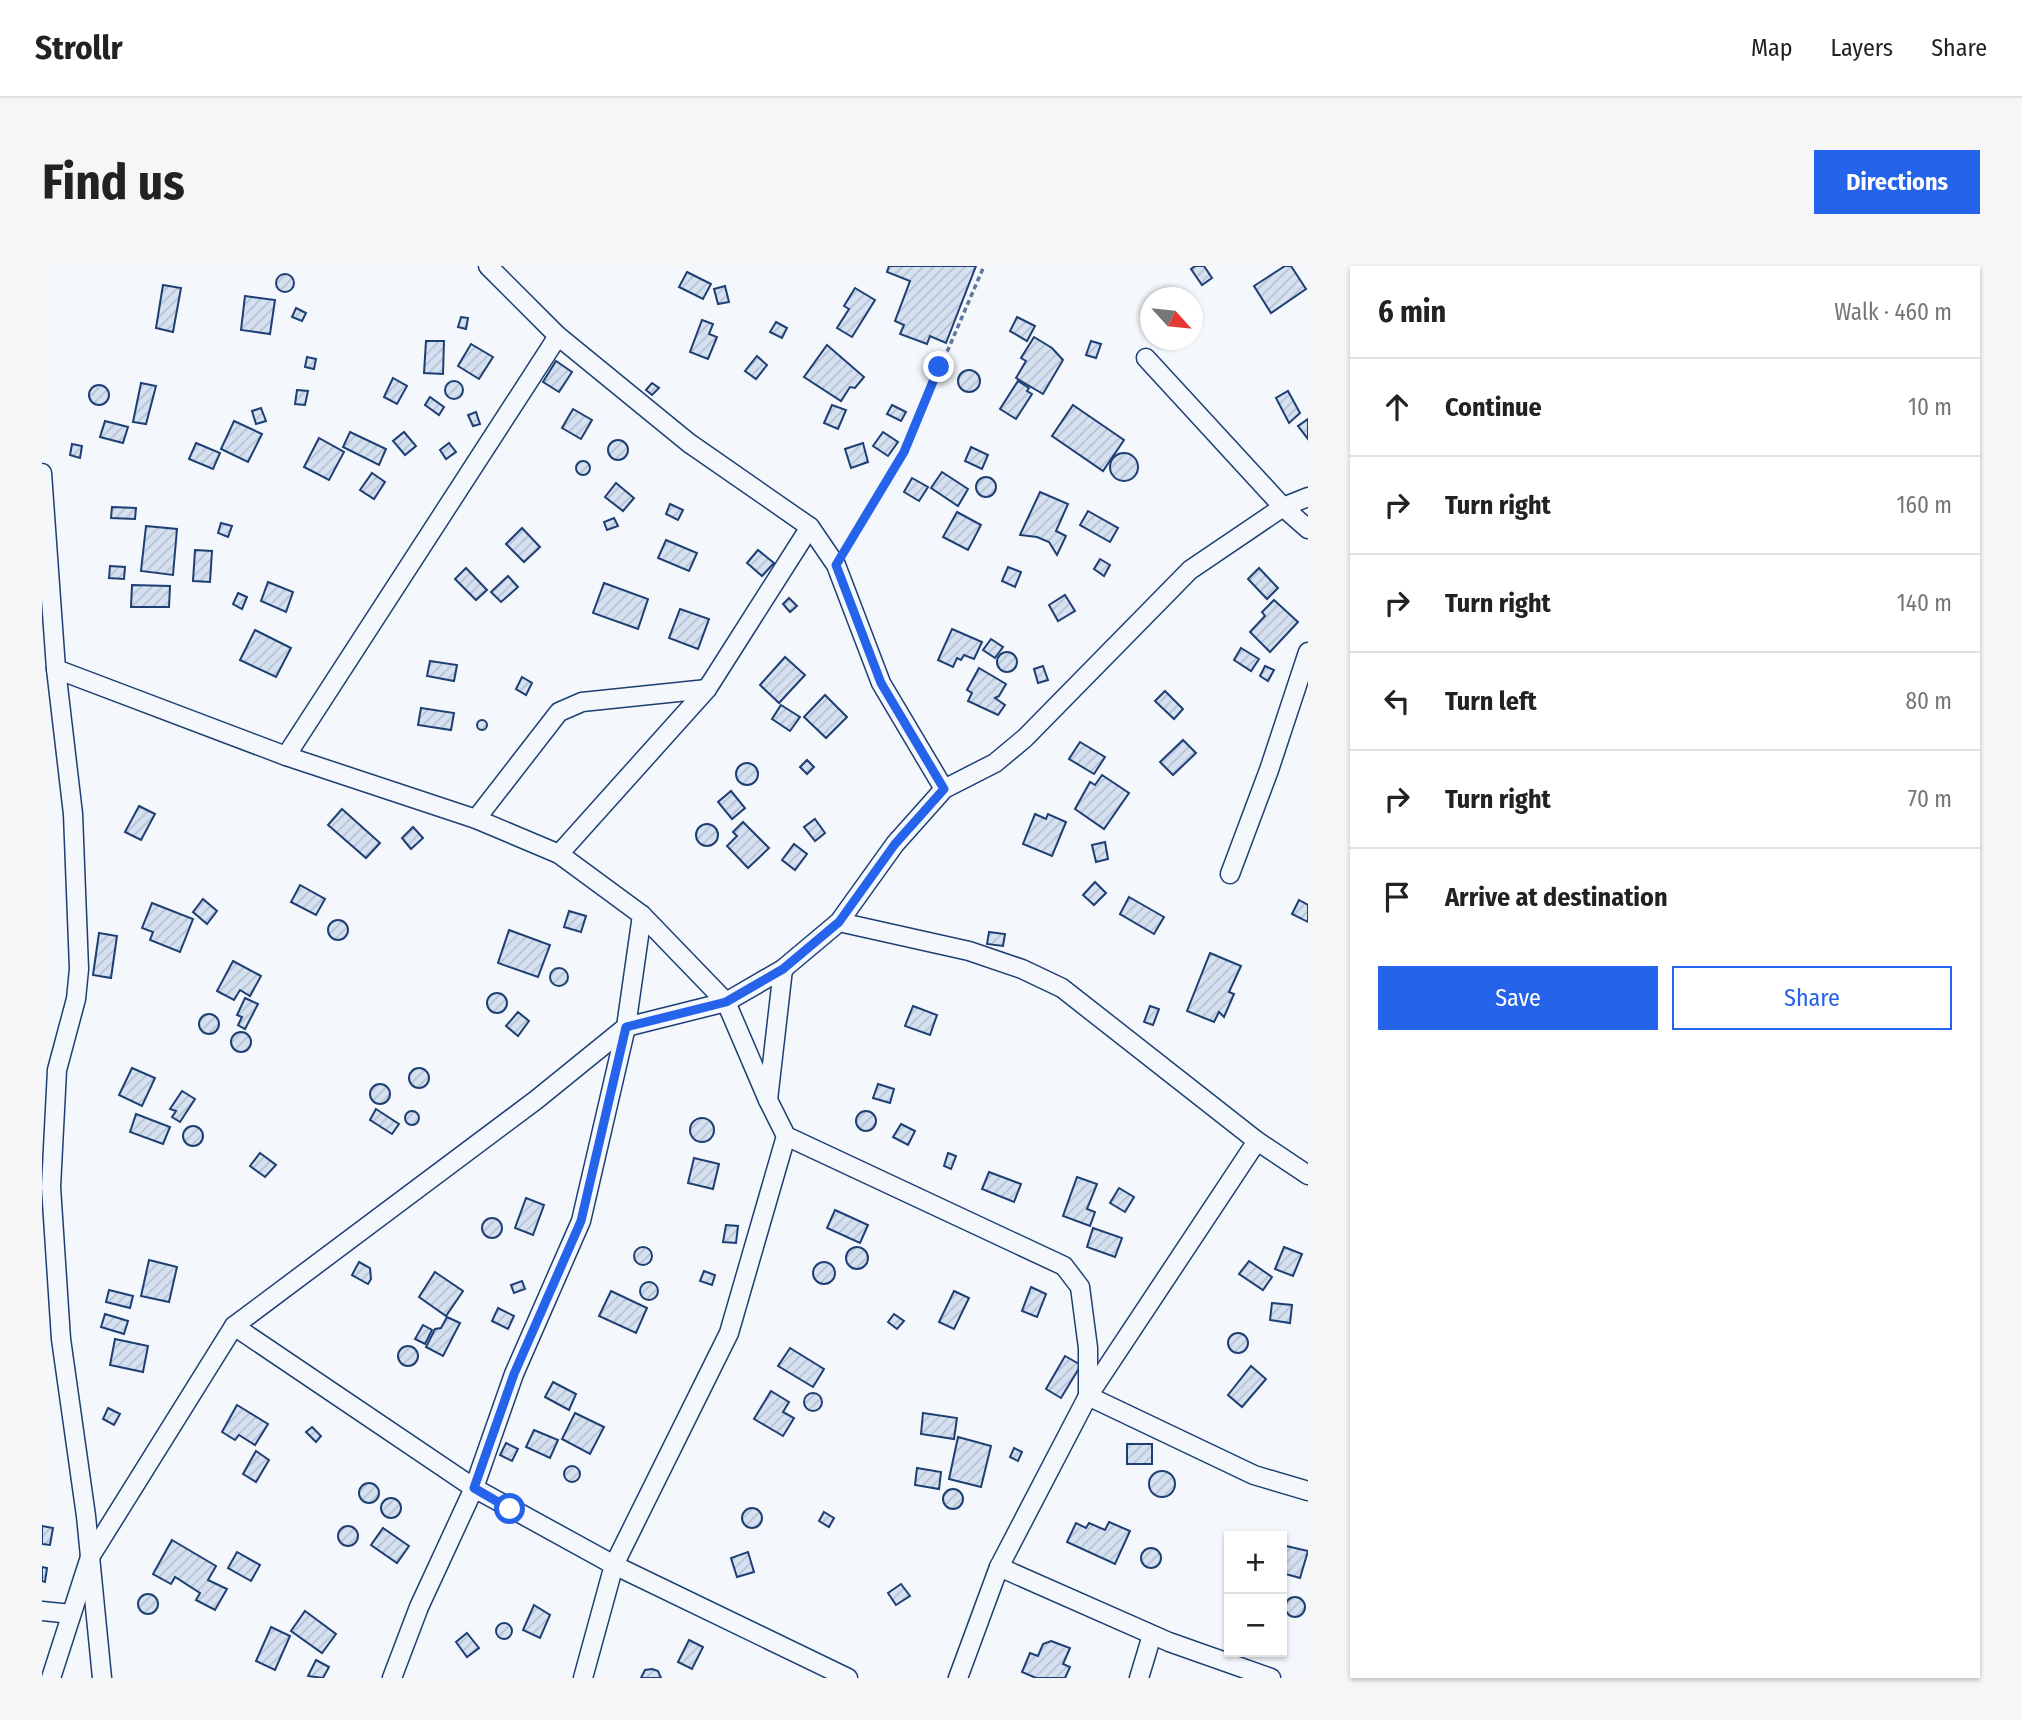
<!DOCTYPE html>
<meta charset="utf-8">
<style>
body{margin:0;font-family:"Fira Sans Condensed",sans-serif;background:#f6f6f6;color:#222}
.controls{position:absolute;right:21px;bottom:21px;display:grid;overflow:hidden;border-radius:0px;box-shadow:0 2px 5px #0004}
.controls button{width:63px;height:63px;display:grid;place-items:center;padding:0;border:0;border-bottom:2px solid #e0e0e0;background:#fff;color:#222;font:35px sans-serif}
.compass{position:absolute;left:1098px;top:21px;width:63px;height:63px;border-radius:50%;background:#fff;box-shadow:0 2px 5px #0004;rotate:117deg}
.stop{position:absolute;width:21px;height:21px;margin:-16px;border:5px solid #2563eb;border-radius:50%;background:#fff}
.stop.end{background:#2563eb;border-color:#fff;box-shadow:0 2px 7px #0008}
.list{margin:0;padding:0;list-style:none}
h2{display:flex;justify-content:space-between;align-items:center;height:91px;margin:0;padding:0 28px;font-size:30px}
h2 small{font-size:23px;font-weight:400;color:#767676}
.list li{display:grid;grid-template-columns:46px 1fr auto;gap:21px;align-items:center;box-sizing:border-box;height:98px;padding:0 28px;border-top:2px solid #e0e0e0}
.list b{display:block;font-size:26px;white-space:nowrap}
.list em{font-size:23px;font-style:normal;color:#767676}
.actions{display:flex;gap:14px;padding:21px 28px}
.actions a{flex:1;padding:16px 0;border:2px solid #2563eb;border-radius:0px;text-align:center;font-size:24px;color:#2563eb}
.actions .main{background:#2563eb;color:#fff}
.icon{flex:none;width:38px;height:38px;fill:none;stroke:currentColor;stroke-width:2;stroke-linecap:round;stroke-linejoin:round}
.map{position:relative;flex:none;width:1266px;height:1412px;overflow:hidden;border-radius:0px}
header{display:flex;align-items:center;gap:42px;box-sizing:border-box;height:98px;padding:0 35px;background:#fff;border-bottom:2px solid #e0e0e0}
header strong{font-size:33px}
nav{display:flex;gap:38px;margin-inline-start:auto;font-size:24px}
.intro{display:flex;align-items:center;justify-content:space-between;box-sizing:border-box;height:168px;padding:0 42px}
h1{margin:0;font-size:49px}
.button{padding:18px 32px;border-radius:0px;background:#2563eb;color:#fff;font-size:24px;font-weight:700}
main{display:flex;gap:42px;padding:0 42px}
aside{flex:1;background:#fff;border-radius:0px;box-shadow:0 2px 5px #0004}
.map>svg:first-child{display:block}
.building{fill:url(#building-hatch);stroke:#1d3f73;stroke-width:2}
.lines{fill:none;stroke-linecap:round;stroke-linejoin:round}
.street-casing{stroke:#1d3f73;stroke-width:21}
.path{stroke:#5e769c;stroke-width:3.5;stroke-dasharray:5 3.5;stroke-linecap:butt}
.street{stroke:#f4f7fb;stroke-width:18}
.route{stroke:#2563eb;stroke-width:9}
</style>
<header>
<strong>Strollr</strong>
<nav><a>Map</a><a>Layers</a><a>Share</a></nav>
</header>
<div class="intro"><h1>Find us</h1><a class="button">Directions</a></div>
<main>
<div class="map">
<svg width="1266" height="1412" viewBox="0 0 1266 1412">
<defs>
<pattern id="building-hatch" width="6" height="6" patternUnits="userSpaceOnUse" patternTransform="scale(1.75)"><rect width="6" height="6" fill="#d5e0f0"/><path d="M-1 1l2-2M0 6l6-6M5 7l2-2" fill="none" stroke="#b6c1d1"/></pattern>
</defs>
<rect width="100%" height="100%" fill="#f4f7fb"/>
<g class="building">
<polygon points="847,0 934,0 904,77 888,70 885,78 858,68 862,59 853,55 868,15 845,6"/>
<polygon points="1153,0 1162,0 1170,12 1160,19 1149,3"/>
<polygon points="1243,0 1249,0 1264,23 1229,47 1212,20"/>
<polygon points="645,6 669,18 661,33 637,21"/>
<circle cx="243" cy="17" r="9"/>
<polygon points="121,19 139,22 131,66 114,62"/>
<polygon points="683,20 687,36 676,38 672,23"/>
<polygon points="813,22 833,34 810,71 795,62 807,43 802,40"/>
<polygon points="203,30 233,34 228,68 199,64"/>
<polygon points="254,42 264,47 260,55 250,51"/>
<polygon points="419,51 426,52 424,63 416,61"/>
<polygon points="975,51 993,60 985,75 968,65"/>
<polygon points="660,54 671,58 667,68 675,71 666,93 648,86"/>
<polygon points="734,56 745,62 740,72 728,66"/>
<polygon points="992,71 1010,82 1021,94 1001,128 974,112 984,95 979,92"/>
<polygon points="384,75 402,75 401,108 382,107"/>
<polygon points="1049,75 1059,78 1054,92 1044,89"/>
<polygon points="429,78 451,91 437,113 416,100"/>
<polygon points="785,79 822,111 813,122 808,121 799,135 762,111"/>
<polygon points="715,90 725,99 714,113 703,105"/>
<polygon points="265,91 274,93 272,103 263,101"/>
<polygon points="514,95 530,106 517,126 501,116"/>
<circle cx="927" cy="115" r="11"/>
<polygon points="351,112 365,120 355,138 342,131"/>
<circle cx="412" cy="124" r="9"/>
<polygon points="976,115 987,122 985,125 990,128 974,153 958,143"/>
<polygon points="99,117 114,120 104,158 91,156"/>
<polygon points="610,117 617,122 610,129 604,124"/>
<circle cx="57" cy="129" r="10"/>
<polygon points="255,124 266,125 263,139 253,138"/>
<polygon points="1246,125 1258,147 1247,157 1234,132"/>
<polygon points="388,131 402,141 397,149 383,139"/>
<polygon points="790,139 804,144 796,163 782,157"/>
<polygon points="850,139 864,146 859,155 845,148"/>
<polygon points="1031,139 1082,174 1061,205 1010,170"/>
<polygon points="219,142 224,155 214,158 210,145"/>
<polygon points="531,143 550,154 539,173 520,162"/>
<polygon points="434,146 438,158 431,160 426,149"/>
<polygon points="1266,153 1266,173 1256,160"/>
<polygon points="63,155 86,161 81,177 58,171"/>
<polygon points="192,155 220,168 206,196 179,183"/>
<polygon points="308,166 344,183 337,199 301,181"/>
<polygon points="362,166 374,180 363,189 351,175"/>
<polygon points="841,166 856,176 846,190 831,180"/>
<polygon points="277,172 302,186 287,214 262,201"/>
<circle cx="576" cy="184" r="10"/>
<polygon points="154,177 178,187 171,203 147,193"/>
<polygon points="407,177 414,186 404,193 398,184"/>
<polygon points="821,177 826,196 809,202 803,183"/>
<polygon points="30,178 40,180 38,192 28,189"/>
<polygon points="929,181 946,189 940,203 923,195"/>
<circle cx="1082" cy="201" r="14"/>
<circle cx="541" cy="202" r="7"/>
<polygon points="900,206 926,223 916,240 889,222"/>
<polygon points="330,207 343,216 332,233 318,224"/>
<circle cx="944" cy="221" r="10"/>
<polygon points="870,212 886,221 877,235 862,226"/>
<polygon points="574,217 592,232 581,245 563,231"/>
<polygon points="998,226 1026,238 1014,265 1024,270 1015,289 1007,276 995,271 978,269"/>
<polygon points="628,238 641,244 636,254 624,248"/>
<polygon points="70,241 94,242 93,253 69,252"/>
<polygon points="1046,245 1076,262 1068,276 1038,259"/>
<polygon points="915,246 939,259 926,284 901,271"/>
<polygon points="572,252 576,260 565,264 562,256"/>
<polygon points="179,257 190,260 186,271 176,267"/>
<polygon points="104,260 135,263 131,309 99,305"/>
<polygon points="480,262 498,281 482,296 464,278"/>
<polygon points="624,274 655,287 647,305 616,292"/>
<polygon points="153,284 170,285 168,316 151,315"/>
<polygon points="716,284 732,297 720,310 705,297"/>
<polygon points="1058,293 1068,299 1062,310 1052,303"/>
<polygon points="68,300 83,301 82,313 67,312"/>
<polygon points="966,301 979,306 973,321 960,315"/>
<polygon points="424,302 445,324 434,334 413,313"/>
<polygon points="1217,302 1236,322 1225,333 1206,313"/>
<polygon points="466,310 476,321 459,336 449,326"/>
<polygon points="226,316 251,326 244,346 219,335"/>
<polygon points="562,317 606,333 596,363 551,347"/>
<polygon points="90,319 128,320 127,341 89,341"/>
<polygon points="196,327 205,331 200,343 191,338"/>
<polygon points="1023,329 1033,345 1016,355 1007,339"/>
<polygon points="747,332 755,340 748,346 741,338"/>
<polygon points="1232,334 1256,356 1228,386 1208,366 1223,350 1220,346"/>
<polygon points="638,343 667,353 656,383 627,372"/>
<polygon points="910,363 940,376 932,393 922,389 919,394 915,392 911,401 896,394"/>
<polygon points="213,364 249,382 234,411 198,394"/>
<polygon points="949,373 961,381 953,392 941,384"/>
<polygon points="1199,382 1217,393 1209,405 1192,394"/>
<circle cx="965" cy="396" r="10"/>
<polygon points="743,391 763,409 737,437 718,419"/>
<polygon points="388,395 415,399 412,415 385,410"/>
<polygon points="1001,400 1006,414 996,417 992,403"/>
<polygon points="1223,400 1232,404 1226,415 1218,410"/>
<polygon points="937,402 964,418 957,430 953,432 963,439 956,449 926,435 930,427 925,424"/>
<polygon points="480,411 490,417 484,429 474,423"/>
<polygon points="1123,425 1141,443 1132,453 1113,435"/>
<polygon points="783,429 805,451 784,472 762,451"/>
<polygon points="739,439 758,451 748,465 730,453"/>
<polygon points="379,442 412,447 409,464 376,459"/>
<circle cx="440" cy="459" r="5"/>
<polygon points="1141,474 1154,487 1131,509 1118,496"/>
<polygon points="1038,476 1063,491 1052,508 1027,493"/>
<polygon points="765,494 772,501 765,508 758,501"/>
<circle cx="705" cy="508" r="11"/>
<polygon points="1060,509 1087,527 1062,563 1033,543 1048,516 1053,519"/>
<polygon points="689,525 703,542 690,553 676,536"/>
<polygon points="97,540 113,548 99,574 83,566"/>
<polygon points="300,543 338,577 324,592 286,559"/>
<polygon points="993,548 1004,553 1006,548 1024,556 1010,590 981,578"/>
<polygon points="773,553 783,567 773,575 762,561"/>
<polygon points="701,556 727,582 706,602 685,580 695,570 691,566"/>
<circle cx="665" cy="569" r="11"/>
<polygon points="371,561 381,572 369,583 360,572"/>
<polygon points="1063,576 1066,593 1054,596 1050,579"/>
<polygon points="752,578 765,588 753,604 740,594"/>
<polygon points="1053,616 1064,627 1052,639 1041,629"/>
<polygon points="258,619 283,633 274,649 249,636"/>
<polygon points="1087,631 1122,651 1112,668 1078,648"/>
<polygon points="161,633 175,645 165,658 151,646"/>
<polygon points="1257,634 1266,639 1266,656 1250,648"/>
<polygon points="110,637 151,653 138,686 108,674 111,666 100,662"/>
<polygon points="527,645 544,650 539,666 522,661"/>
<circle cx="296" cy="664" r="10"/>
<polygon points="467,664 508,679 496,711 456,697"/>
<polygon points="947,666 963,668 961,680 945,678"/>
<polygon points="57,667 75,670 69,712 51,709"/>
<polygon points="1168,687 1199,700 1187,726 1192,728 1182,751 1177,746 1172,756 1145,745"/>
<polygon points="191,695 219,710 208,730 198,724 192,734 175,725"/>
<circle cx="517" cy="711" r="9"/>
<circle cx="455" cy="737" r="10"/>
<polygon points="203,732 216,738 203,763 196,759 200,751 195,749"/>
<polygon points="871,740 895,749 888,769 863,760"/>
<polygon points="1108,740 1117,743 1111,759 1102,756"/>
<polygon points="476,746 487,755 476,770 464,760"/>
<circle cx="167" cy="758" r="10"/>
<circle cx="199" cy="776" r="10"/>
<polygon points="90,802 113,812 100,840 77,829"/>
<circle cx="377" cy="812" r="10"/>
<polygon points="836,818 852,823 848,837 831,832"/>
<circle cx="338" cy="828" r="10"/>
<polygon points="140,825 153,833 138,856 130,851 134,845 128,843"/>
<polygon points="334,843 357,858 350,868 328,854"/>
<circle cx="370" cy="852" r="7"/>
<circle cx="824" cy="855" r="10"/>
<polygon points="94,848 128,861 121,878 88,866"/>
<circle cx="660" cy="864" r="12"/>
<polygon points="859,858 873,865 866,879 851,871"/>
<circle cx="151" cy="870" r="10"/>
<polygon points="218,887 234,899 223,911 208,900"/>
<polygon points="906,887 914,890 909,903 902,900"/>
<polygon points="652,892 677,898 671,923 646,917"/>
<polygon points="947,906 979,918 972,936 940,923"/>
<polygon points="1035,911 1055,918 1045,943 1053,946 1048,960 1021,950"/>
<polygon points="1077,922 1092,931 1083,946 1068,937"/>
<polygon points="484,932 502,939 491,969 473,962"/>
<polygon points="793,944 826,959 818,977 785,962"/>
<circle cx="450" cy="962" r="10"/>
<polygon points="684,959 696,960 694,977 681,976"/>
<polygon points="1051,962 1080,972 1073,991 1045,981"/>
<circle cx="601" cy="990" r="9"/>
<polygon points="1242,981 1260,988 1251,1010 1233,1003"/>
<circle cx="815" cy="992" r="11"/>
<polygon points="107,994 135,1001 127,1036 99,1030"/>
<polygon points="1207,995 1230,1011 1221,1024 1197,1008"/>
<circle cx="782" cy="1007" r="11"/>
<polygon points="317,996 328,1002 329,1013 326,1018 310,1009"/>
<polygon points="662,1005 673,1009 670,1019 658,1015"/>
<polygon points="393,1006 421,1025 404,1050 377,1031"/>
<polygon points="480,1015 483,1023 472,1027 469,1019"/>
<circle cx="607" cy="1025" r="9"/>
<polygon points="989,1021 1004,1028 995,1051 980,1045"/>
<polygon points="67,1024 91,1030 88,1042 64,1036"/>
<polygon points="569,1025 605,1042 594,1067 557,1050"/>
<polygon points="912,1025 927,1032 912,1063 897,1056"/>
<polygon points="1230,1037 1250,1039 1248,1057 1228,1054"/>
<polygon points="456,1042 472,1050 466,1063 450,1055"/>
<polygon points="63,1048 86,1055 82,1068 59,1061"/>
<polygon points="852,1048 862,1055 855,1063 846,1056"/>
<polygon points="405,1051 418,1057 401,1090 384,1081 393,1063 399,1062"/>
<polygon points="381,1059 390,1064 383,1078 373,1073"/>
<circle cx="1196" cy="1077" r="10"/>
<polygon points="73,1073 106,1080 101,1106 68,1099"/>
<circle cx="366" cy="1090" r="10"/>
<polygon points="748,1082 782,1103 771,1121 736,1100"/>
<polygon points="1023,1090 1039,1099 1019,1132 1004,1123"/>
<polygon points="1209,1100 1224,1113 1200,1141 1186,1129"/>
<polygon points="511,1116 534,1128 527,1144 503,1131"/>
<polygon points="729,1125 747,1136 741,1146 752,1152 741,1170 712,1153"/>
<circle cx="771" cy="1136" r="9"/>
<polygon points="195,1139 226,1158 213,1179 197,1169 193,1174 180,1166"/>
<polygon points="66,1142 78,1148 72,1159 61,1153"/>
<polygon points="533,1147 562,1161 548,1188 520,1173"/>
<polygon points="881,1147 915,1152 912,1173 879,1168"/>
<polygon points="270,1161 279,1170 274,1176 264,1166"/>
<polygon points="492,1164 516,1174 508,1192 484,1181"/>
<polygon points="916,1171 949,1180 939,1221 907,1213"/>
<polygon points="464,1177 476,1183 470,1195 458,1189"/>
<rect x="1085" y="1178" width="25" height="20"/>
<polygon points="972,1182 980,1186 976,1195 968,1191"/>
<polygon points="214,1185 227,1194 214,1216 201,1208"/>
<circle cx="530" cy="1208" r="8"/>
<polygon points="875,1202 899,1206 897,1223 873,1219"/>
<circle cx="1120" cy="1218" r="13"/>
<circle cx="327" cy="1227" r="10"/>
<circle cx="911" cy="1233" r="10"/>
<circle cx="349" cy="1242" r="10"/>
<circle cx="710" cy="1252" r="10"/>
<polygon points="782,1246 792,1252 787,1261 777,1255"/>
<polygon points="1067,1256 1088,1265 1073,1298 1025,1276 1034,1257 1044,1262 1047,1257 1063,1264"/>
<polygon points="0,1260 11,1262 8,1279 0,1278"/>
<circle cx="306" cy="1270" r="10"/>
<polygon points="341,1262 367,1280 355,1297 329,1279"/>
<polygon points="130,1274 174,1300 166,1314 185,1323 173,1344 154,1334 158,1327 133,1311 129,1318 111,1308"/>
<polygon points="1240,1279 1266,1285 1258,1312 1240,1307"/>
<circle cx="1109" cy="1292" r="10"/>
<polygon points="195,1286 218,1299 209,1315 186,1302"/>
<polygon points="706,1286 712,1306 695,1311 689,1292"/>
<polygon points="0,1301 5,1302 3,1316 0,1315"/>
<polygon points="859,1318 868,1330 854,1339 846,1327"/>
<circle cx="106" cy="1338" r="10"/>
<circle cx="1253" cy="1341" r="10"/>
<polygon points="492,1339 508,1349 498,1372 481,1364"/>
<polygon points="263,1345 294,1368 280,1387 249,1365"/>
<circle cx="462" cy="1365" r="8"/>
<polygon points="229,1361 248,1370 233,1404 214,1395"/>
<polygon points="425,1367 437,1382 425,1391 414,1376"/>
<polygon points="647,1374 661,1381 650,1403 636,1396"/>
<polygon points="1009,1375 1028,1382 1021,1398 1028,1401 1023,1412 994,1412 980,1406 988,1387 996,1390 1001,1378"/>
<polygon points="274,1394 287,1401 281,1412 266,1410"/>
<polygon points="610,1403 616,1405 619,1412 599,1412 603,1404"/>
</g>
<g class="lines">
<defs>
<g id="street">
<polyline points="446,0 516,70 647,177 768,261 794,299 839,417 902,523"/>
<polyline points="1104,92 1241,241 1266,263"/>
<polyline points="0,207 14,403 31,548 37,703 34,733 15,804 9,921 19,1073 44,1250 60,1412"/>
<polyline points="14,403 244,490 434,553 517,588 600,649 684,736 726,834"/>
<polyline points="244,490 516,70"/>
<polyline points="434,553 517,446 540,436 665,423"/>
<polyline points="517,588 665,423 768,261"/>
<polyline points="1188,608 1227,504 1266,386"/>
<polyline points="797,656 927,685 980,703 1020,722 1215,875 1266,909"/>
<polyline points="741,703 726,834 744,870 1022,1000 1038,1021 1046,1082 1046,1130 1212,1209 1266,1225"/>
<polyline points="192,1060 432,1222 572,1299 806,1412"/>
<polyline points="957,1301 1127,1376 1229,1412"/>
<polyline points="0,1345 29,1348"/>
<polyline points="9,1412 48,1291 192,1060 494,834 584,761 684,736 741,703 797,656 853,578 902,523 953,497 983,472 1148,304 1241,241 1266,231"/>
<polyline points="350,1412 377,1341 432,1222 472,1108 539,955 584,761 600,649"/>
<polyline points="541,1412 572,1299 687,1067 744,870"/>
<polyline points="916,1412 957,1301 1046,1130 1215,875"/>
<polyline points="1097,1412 1110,1369"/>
</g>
</defs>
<use href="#street" class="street-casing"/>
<polyline class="path" points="805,282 862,186 942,0"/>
<use href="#street" class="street"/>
</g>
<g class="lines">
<polyline class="route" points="468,1243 432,1222 472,1108 539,955 584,761 684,736 741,703 797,656 853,578 902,523 839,417 794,299 862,186 897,101"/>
</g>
</svg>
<div class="controls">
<button>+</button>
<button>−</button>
</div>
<svg class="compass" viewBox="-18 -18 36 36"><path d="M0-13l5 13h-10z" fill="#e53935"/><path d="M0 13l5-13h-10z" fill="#767676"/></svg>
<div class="stop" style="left:468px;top:1243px"></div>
<div class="stop end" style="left:897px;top:101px"></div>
</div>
<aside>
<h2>6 min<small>Walk · 460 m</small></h2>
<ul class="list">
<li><svg class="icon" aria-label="ahead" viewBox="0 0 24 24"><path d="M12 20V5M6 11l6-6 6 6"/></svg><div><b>Continue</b></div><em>10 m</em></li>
<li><svg class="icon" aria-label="right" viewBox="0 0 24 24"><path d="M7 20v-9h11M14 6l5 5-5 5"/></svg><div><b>Turn right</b></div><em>160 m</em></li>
<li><svg class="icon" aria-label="right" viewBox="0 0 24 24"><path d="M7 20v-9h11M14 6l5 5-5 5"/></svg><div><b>Turn right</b></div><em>140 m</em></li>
<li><svg class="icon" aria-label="left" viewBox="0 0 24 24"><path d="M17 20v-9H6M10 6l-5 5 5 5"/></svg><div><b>Turn left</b></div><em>80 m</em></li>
<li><svg class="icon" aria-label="right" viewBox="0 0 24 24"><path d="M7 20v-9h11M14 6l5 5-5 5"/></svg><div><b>Turn right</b></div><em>70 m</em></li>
<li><svg class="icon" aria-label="arrive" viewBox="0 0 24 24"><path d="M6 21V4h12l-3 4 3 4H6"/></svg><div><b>Arrive at destination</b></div></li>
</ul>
<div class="actions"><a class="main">Save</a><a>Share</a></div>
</aside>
</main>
